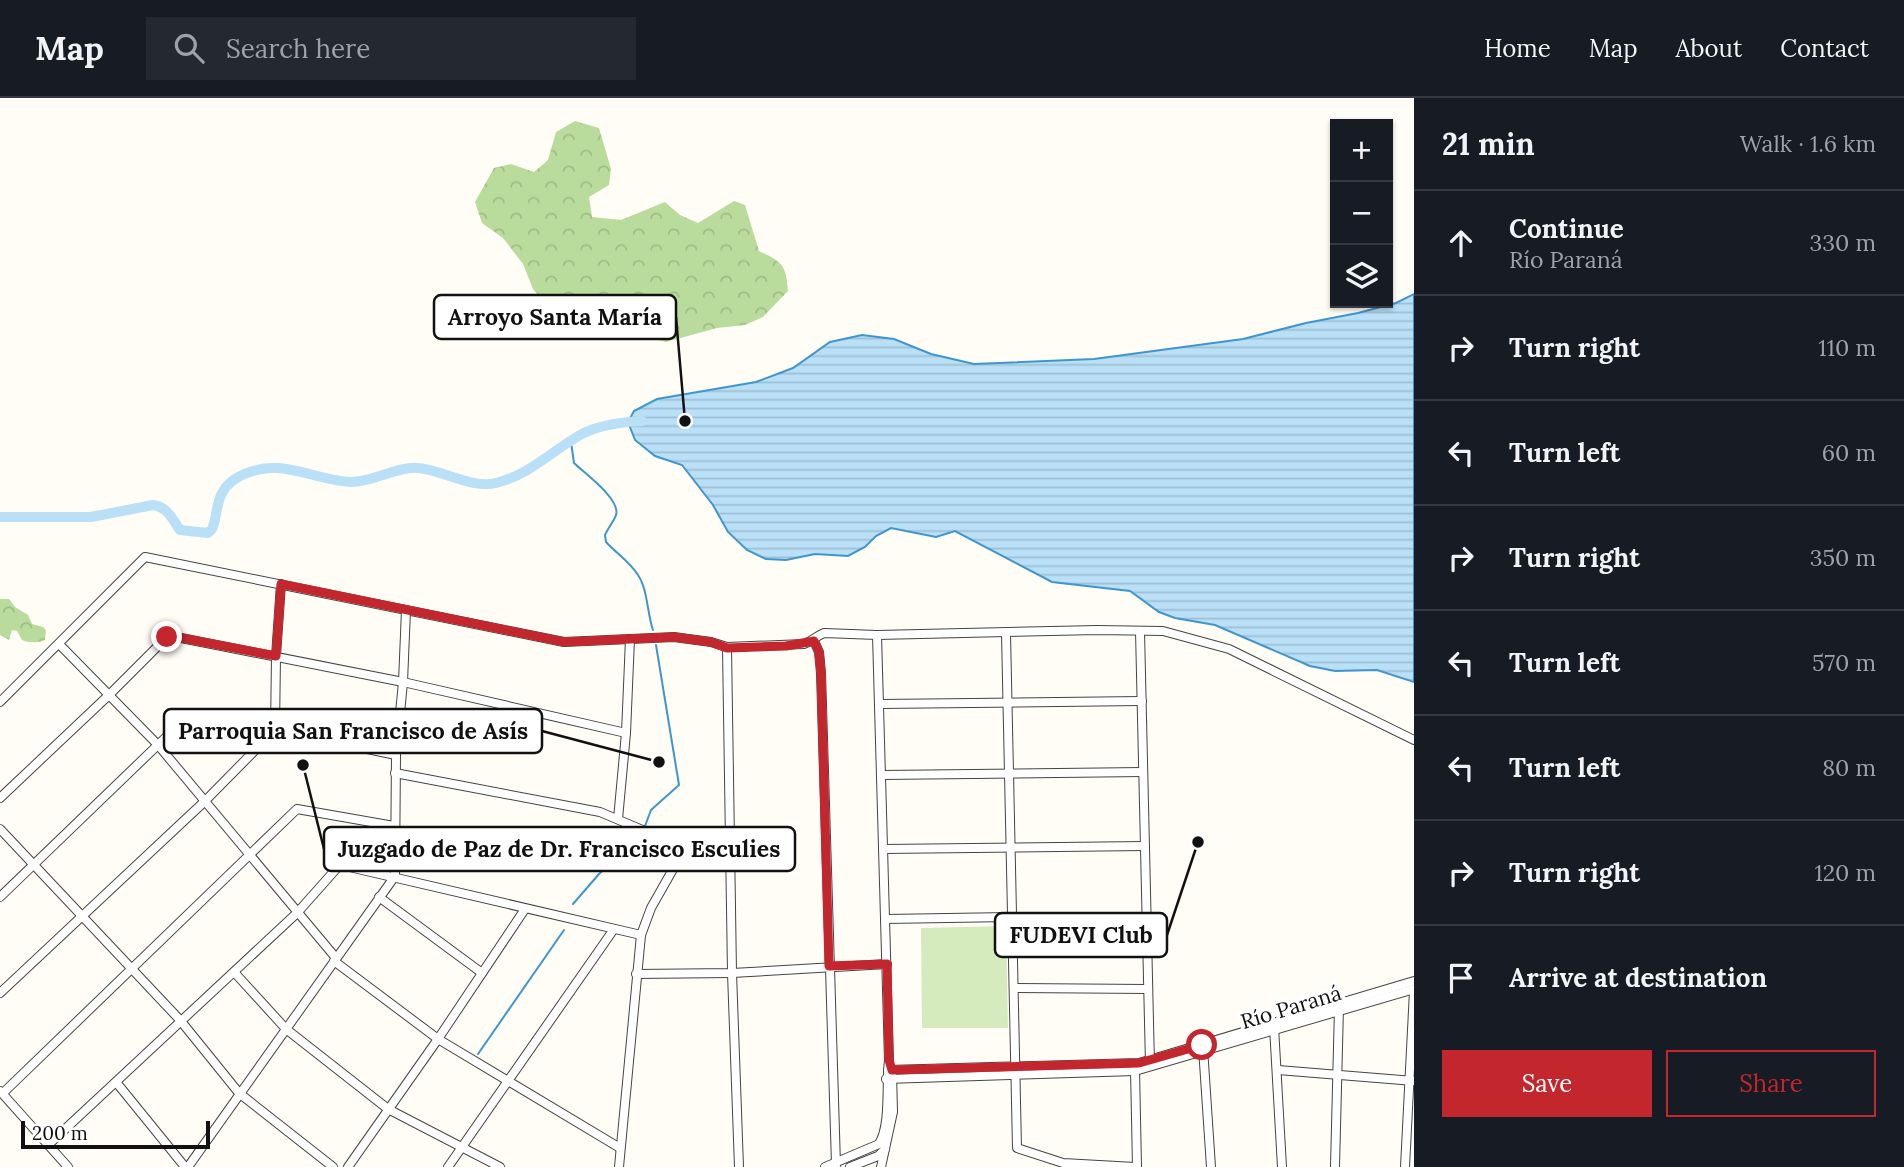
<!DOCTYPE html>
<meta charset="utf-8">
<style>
body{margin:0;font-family:Lora,serif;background:#242831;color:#f1f3f6}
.controls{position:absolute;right:21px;top:21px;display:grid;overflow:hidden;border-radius:0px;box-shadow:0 2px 5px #0004}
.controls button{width:63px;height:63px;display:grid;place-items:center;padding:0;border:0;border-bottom:2px solid #363941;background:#171b24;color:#f1f3f6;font:35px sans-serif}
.scale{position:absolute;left:21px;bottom:18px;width:189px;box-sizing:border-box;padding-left:7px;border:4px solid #111;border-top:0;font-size:19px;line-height:24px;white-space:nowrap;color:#111;-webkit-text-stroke:5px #fff;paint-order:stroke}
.stop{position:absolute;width:21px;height:21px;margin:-16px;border:5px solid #c4262e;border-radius:50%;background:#fff}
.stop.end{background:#c4262e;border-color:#fff;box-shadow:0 2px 7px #0008}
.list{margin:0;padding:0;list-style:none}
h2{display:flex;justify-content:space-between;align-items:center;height:91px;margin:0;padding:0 28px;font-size:30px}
h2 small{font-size:23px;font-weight:400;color:#9ea1a6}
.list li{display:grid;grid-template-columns:46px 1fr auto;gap:21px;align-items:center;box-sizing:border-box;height:105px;padding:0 28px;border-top:2px solid #363941}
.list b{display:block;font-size:26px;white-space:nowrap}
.list p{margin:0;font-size:23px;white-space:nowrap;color:#9ea1a6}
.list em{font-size:23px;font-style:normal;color:#9ea1a6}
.actions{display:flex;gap:14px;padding:21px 28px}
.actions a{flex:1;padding:16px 0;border:2px solid #c4262e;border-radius:0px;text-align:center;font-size:24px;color:#c4262e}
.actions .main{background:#c4262e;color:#fff}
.icon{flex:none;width:38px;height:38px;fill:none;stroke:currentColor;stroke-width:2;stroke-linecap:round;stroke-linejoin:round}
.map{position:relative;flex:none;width:1414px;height:1069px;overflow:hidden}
header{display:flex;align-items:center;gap:42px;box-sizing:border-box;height:98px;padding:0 35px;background:#171b24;border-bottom:2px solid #363941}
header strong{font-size:33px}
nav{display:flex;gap:38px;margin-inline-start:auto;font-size:24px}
.search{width:490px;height:63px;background:#242831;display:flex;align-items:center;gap:18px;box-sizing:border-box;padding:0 24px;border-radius:0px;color:#9ea1a6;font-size:26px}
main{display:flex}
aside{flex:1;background:#171b24}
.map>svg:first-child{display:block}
.forest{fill:url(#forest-crowns)}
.park{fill:#d5ebbd}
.water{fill:url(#water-rules);stroke:#3f96cf;stroke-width:2}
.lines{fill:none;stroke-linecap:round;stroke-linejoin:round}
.stream{stroke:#3f96cf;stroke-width:2}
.river{stroke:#b9e0f7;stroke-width:10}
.minor-casing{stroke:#444;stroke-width:10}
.minor{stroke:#fff;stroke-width:8}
.route{stroke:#c4262e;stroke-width:9}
.labels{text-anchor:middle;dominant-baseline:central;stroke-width:7;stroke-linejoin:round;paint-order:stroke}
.street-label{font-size:21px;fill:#111;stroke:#fff}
.leader{fill:none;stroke:#111;stroke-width:2.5}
.callout-dot{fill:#111;stroke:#fff;stroke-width:2.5}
.callout{fill:#fff;stroke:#111;stroke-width:2.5}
.callout-label{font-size:23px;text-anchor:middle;font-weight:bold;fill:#111}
</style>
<header>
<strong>Map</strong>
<div class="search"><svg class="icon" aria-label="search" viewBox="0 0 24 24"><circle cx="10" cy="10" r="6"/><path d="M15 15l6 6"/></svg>Search here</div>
<nav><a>Home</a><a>Map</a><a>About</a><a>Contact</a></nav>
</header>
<main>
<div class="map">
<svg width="1414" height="1069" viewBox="0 0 1414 1069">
<defs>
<pattern id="forest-crowns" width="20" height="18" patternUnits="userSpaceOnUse" patternTransform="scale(1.75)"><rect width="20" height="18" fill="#b9dc9c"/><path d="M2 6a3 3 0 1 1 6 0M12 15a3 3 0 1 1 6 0" fill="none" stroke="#9ebc85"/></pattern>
<pattern id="water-rules" width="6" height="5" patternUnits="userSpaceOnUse" patternTransform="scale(1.75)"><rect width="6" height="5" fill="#b9e0f7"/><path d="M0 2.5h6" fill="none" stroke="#9ebfd3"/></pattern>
</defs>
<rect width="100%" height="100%" fill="#fffdf5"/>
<g class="forest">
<path d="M575,23L599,30L611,71L609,87L589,99L592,119L621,122L665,104L680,117L698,125L734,103L745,107L759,153C782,164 786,166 788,193L763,219L745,227L717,230L666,244L611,229L580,233L558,220L533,191L523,166L503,140L482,125L475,104L494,70L511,66L534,74L548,62L556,34Z"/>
<path d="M0,501H9L15,509L28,517L32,526L43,529L46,532L45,542C40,545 28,545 22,542L17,533L12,532L9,542L0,537Z"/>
</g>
<polygon class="park" points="1006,828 1008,930 922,930 921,830"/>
<polygon class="water" points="1414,196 1414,584 1377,572 1335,573 1310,568 1215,527 1175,520 1159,514 1130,493 1052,484 955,433 936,439 891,430 876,438 865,449 848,458 815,456 786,462 766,461 747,452 728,434 713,407 682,367 655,358 635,342 628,324 634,313 657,301 756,284 793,270 830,244 862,237 894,241 931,256 974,266 1094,261 1243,241 1306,225 1358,215 1396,205"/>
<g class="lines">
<g class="stream">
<path d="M571,344L574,365C584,375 621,401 616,417C614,423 608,430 605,437L606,444C616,455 630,464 638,477C648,492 647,515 653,532"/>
<polyline points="645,728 651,712 679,687 656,547"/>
<polyline points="573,806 599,776 641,738"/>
<polyline points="478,956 564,832"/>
</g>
<path class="river" d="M0,419H91L153,407C168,409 172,421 180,432L208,435L212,431C217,420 216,406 222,395C231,377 258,369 277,370C301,371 325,383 351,384C374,384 398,368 418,370C443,372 472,391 496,385C529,377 552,353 580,337C598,327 621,324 642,323"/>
<defs>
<g id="minor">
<polyline points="1140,533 1150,967"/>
<polyline points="1006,535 1017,1050 1063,1065 1135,1069"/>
<polyline points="814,543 819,554 821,575 836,1067"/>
<polyline points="59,546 158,647 336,860"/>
<polyline points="727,549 732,875 739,1069"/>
<path d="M0,604L145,459L564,544L674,539L711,544L727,549L804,546C813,543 816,538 824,535L877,537L1097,532L1163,533L1229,551L1414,642"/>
<polyline points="879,606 1142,603"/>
<polyline points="395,675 600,714 685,750 729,751"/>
<polyline points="881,677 1143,674"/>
<polyline points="0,700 110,596 167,539 171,538 403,584 626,635"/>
<polyline points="618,721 626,635 630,541"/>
<polyline points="0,731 180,922 239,995 333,1069"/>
<polyline points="883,751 1145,748"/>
<polyline points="0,799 190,616 194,615 396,657"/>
<polyline points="379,799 482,875"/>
<polyline points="885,821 1010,819 1147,822"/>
<polyline points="334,863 438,941 620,1050"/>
<polyline points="234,874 286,931 388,1011 500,1069"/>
<polyline points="636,876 732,875 887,866"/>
<polyline points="1015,890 1148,891"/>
<polyline points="0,895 204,704 275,632 276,558 281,486"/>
<polyline points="1274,929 1282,1069"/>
<polyline points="1203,950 1211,1069"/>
<polyline points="1135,971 1137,1069"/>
<polyline points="888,972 1139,965 1414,883"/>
<polyline points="1278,972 1414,983"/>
<polyline points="886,981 1135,973 1414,891"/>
<polyline points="116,984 185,1069"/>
<polyline points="0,993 68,1069"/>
<polyline points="3,995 297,711 394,728"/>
<polyline points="48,1047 297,815 337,770 345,768 641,837"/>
<polyline points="188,1069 395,778 396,657 403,584 406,512"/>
<polyline points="348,1069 438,941 525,811"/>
<polyline points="448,1069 614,831"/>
<polyline points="619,1069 641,837 651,810 685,750"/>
<path d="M825,1069L879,1046C891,1027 886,985 889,962L877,537"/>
<polyline points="850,1069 878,1058 885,1051"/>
<polyline points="881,1069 893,1014 892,975"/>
<polyline points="1335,1069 1339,909"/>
<polyline points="1405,1069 1414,893"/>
</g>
</defs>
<use href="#minor" class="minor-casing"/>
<use href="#minor" class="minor"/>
</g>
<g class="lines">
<polyline class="route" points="167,539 171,538 276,558 281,486 564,544 674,539 711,544 727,550 786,548 814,543 819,554 821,575 829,868 887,866 889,962 892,972 1139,965 1202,947"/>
</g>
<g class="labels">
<g class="street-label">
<text transform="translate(1291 909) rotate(-17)">Río Paraná</text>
</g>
</g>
<path class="leader" d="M685 323L676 219M659 664L542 633M303 667L324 751M1198 744L1167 837"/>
<g class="callout-dot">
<circle cx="685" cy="323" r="7"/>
<circle cx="659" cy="664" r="7"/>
<circle cx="303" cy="667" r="7"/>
<circle cx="1198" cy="744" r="7"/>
</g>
<g class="callout">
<rect x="434" y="197" width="242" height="44" rx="7"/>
<rect x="164" y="611" width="378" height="44" rx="7"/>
<rect x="324" y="729" width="471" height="44" rx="7"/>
<rect x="995" y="815" width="172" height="44" rx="7"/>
</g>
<g class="callout-label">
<text x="555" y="227">Arroyo Santa María</text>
<text x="353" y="641">Parroquia San Francisco de Asís</text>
<text x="559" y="759">Juzgado de Paz de Dr. Francisco Esculies</text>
<text x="1081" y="845">FUDEVI Club</text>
</g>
</svg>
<div class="controls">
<button>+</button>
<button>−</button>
<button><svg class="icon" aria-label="layers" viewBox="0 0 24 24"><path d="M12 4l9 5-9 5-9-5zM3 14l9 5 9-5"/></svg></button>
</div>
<div class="scale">200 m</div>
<div class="stop" style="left:1202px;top:947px"></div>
<div class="stop end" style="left:167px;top:539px"></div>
</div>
<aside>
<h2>21 min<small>Walk · 1.6 km</small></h2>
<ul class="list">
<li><svg class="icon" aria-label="ahead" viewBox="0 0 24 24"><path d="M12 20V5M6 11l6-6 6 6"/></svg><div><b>Continue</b><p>Río Paraná</p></div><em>330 m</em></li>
<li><svg class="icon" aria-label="right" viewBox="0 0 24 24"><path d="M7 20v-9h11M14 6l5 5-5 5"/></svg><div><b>Turn right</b></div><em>110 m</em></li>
<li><svg class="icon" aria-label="left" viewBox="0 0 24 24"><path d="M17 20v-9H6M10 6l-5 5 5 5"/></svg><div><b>Turn left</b></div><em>60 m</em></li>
<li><svg class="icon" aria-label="right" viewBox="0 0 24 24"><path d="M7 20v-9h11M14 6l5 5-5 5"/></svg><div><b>Turn right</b></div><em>350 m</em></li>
<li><svg class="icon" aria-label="left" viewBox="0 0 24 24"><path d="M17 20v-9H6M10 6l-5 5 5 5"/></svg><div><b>Turn left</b></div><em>570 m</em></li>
<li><svg class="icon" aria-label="left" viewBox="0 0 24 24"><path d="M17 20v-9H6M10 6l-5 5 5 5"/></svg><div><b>Turn left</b></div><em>80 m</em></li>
<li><svg class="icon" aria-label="right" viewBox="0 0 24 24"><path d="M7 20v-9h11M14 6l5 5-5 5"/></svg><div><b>Turn right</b></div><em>120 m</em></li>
<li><svg class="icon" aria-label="arrive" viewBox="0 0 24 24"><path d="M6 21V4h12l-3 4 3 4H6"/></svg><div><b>Arrive at destination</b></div></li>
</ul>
<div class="actions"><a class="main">Save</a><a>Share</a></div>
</aside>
</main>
